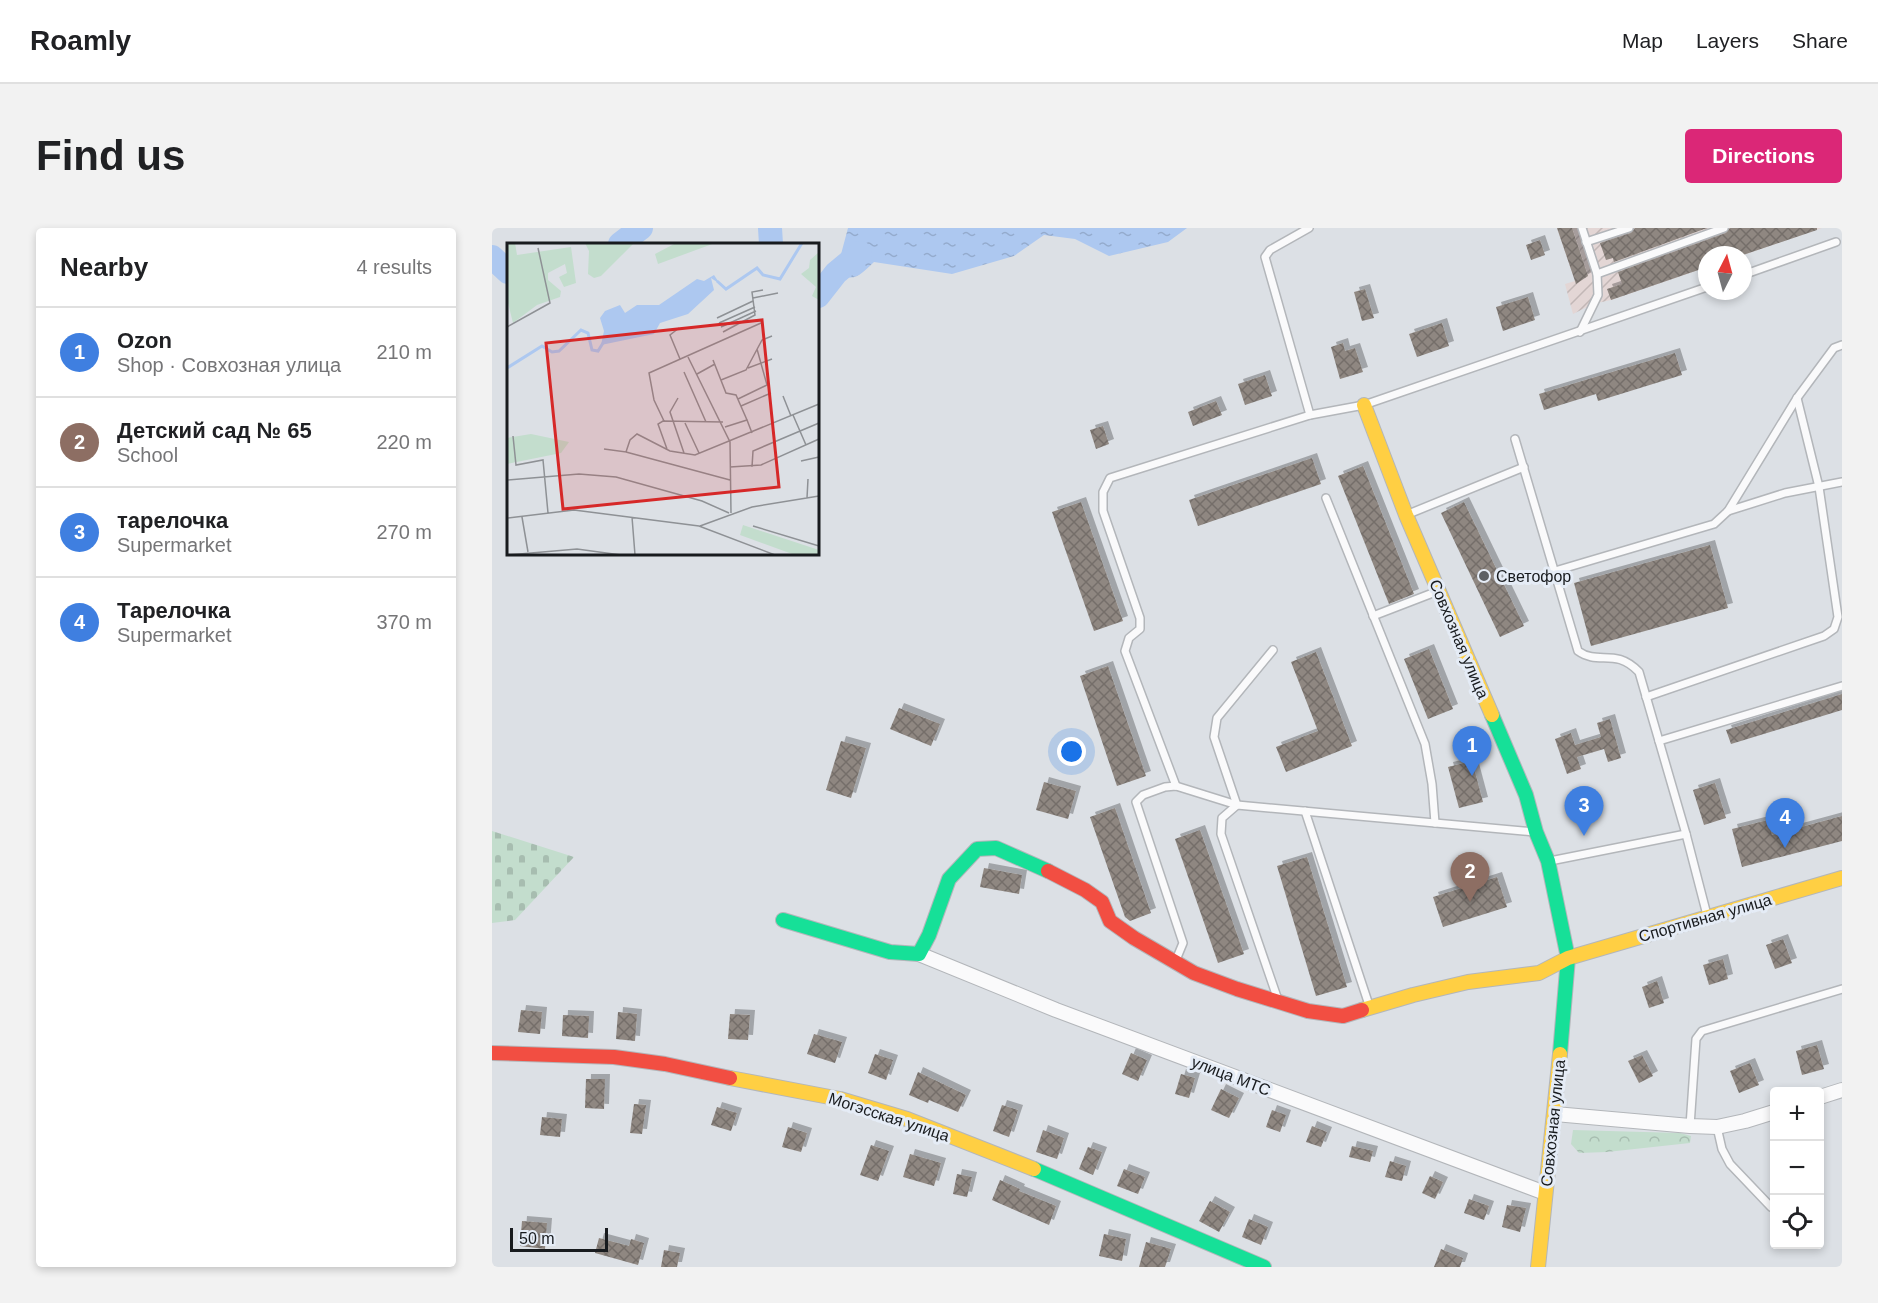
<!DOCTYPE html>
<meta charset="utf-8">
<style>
body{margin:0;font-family:Arial,sans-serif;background:#f2f2f2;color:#202124}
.controls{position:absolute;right:18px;bottom:18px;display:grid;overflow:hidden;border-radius:6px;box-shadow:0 3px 9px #0003}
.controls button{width:54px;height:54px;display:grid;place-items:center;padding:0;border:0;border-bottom:2px solid #e0e0e0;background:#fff;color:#202124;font:30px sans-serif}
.compass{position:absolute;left:1206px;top:18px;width:54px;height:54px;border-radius:50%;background:#fff;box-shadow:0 3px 9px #0003;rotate:6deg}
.scale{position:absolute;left:18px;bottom:15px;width:98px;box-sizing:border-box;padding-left:6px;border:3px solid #181b1e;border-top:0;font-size:16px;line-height:21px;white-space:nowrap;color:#181b1e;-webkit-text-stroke:4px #e5ecf6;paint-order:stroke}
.you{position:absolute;left:580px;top:524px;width:21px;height:21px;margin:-15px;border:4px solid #fff;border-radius:50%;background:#1a73e8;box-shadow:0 0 0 9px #1a73e833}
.badge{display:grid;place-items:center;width:39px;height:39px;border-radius:50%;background:#db2777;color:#fff;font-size:20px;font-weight:700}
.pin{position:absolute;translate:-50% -50px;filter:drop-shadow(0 2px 3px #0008)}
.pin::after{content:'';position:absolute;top:32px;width:21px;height:18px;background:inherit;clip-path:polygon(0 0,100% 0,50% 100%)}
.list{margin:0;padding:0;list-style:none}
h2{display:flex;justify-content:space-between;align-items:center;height:78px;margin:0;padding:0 24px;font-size:26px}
h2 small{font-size:20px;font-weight:400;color:#757577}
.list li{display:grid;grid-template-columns:39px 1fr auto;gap:18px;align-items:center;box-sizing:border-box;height:90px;padding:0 24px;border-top:2px solid #e0e0e0}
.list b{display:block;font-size:22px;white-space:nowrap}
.list p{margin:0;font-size:20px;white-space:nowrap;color:#757577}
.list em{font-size:20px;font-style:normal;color:#757577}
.icon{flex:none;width:33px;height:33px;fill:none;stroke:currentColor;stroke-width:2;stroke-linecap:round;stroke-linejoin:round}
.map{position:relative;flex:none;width:1350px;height:1039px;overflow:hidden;border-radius:6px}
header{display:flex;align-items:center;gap:36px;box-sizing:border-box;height:84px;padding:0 30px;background:#fff;border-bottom:2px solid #e0e0e0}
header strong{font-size:28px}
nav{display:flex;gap:33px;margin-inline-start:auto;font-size:21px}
.intro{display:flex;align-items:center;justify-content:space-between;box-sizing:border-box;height:144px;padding:0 36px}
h1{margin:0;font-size:42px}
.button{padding:15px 27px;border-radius:6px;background:#db2777;color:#fff;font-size:21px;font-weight:700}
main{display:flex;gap:36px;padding:0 36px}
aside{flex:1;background:#fff;border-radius:6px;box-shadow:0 3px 9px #0003}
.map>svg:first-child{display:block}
.industrial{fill:url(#industrial-furrows)}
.forest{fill:url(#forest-crowns)}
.cemetery{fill:url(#cemetery-stones)}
.water{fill:url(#water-ripples)}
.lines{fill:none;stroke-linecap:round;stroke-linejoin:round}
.river{stroke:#adc8f0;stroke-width:24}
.building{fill:url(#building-cross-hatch);filter:url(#shadow)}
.lane-casing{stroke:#b3b6ba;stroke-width:10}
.street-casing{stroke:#b3b6ba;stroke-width:16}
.fast-casing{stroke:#b3b6ba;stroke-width:16}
.slow-casing{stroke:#b3b6ba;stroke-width:16}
.jam-casing{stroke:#b3b6ba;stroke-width:16}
.lane{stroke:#fafafb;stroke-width:7}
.street{stroke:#fafafb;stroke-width:14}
.fast{stroke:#16e098;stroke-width:14}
.slow{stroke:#ffcf43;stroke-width:14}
.jam{stroke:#f24e42;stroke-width:14}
.poi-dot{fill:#5d6064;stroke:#e5ecf6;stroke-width:2}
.labels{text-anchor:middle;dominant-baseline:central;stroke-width:6;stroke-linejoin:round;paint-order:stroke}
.poi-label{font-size:16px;fill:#181b1e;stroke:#e5ecf6;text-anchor:start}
.street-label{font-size:16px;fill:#181b1e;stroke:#e5ecf6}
.inset-river{fill:none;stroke:#adc8f0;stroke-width:3}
.inset-road{fill:none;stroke:#8e9195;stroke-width:1.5}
.view{fill:#d62828;fill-opacity:0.15;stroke:#d62828;stroke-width:3}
.inset-edge{fill:none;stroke:#181b1e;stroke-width:3}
</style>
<header>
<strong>Roamly</strong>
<nav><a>Map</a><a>Layers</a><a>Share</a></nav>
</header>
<div class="intro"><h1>Find us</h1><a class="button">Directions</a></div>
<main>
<aside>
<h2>Nearby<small>4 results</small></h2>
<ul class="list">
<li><span class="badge" style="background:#3f7fe0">1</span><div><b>Ozon</b><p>Shop · Совхозная улица</p></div><em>210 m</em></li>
<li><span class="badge" style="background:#8d6e63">2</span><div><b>Детский сад № 65</b><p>School</p></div><em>220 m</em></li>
<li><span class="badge" style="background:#3f7fe0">3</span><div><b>тарелочка</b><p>Supermarket</p></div><em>270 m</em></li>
<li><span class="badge" style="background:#3f7fe0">4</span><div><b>Тарелочка</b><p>Supermarket</p></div><em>370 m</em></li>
</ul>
</aside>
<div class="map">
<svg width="1350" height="1039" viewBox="0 0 1350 1039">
<defs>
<pattern id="industrial-furrows" width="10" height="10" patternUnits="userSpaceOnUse" patternTransform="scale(1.5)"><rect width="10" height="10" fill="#e3d6d5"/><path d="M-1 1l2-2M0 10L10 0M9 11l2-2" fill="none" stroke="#c2b7b6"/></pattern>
<pattern id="forest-crowns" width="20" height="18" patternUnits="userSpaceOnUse" patternTransform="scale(1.5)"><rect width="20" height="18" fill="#c3ddcd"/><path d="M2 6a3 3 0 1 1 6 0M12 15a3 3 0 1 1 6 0" fill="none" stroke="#a7bdb0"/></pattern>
<pattern id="cemetery-stones" width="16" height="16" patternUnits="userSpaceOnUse" patternTransform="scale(1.5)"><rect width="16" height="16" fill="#c3ddcd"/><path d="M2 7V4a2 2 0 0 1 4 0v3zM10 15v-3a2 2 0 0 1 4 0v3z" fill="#a7bdb0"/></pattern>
<pattern id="water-ripples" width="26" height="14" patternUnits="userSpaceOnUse" patternTransform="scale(1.5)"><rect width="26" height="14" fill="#adc8f0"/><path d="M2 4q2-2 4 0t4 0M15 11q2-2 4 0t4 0" fill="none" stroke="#94abcd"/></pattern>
<pattern id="building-cross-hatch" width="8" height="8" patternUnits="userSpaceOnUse" patternTransform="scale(1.5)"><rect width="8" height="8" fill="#8f8781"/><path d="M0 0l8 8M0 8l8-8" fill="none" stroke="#746e69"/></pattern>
<filter id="shadow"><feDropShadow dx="5" dy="-5" stdDeviation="0" flood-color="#0004"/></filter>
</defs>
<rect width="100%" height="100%" fill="#dce0e5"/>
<polygon class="industrial" points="1065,0 1330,0 1251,27 1215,27 1215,39 1119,72 1101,76 1081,86 1073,56 1083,53"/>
<polygon class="forest" points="1081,902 1188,905 1199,908 1198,915 1115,924 1087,925 1079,916"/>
<polygon class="cemetery" points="0,603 82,629 23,692 0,695"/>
<path class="water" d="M356,0H695L676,14L617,28L583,11L552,7L522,28L460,46L382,34C368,47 363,55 344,45Z"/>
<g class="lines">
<g class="river">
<polyline points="278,0 279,16"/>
<polyline points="128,16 149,0"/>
<polyline points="0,29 16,44"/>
<polyline points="326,68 344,45 368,25"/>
</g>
</g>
<g class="building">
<polygon points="1065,0 1080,0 1096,48 1084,56"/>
<polygon points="1143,0 1215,0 1122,34 1121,30 1114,32 1108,15 1139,5"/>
<polygon points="1238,0 1325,0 1325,2 1251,27 1215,27 1215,39 1119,72 1115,61 1130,56 1126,44 1234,5"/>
<polygon points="1048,12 1053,27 1039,32 1034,17"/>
<polygon points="873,61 882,90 870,93 862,64"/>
<polygon points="1036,69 1043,92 1011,103 1004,79"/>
<polygon points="950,95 957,118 925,129 917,106"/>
<polygon points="851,115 853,123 863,120 871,144 848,151 839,119"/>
<polygon points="1183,125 1190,147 1106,173 1104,166 1052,182 1047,166"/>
<polygon points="773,147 780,168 753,177 746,156"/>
<polygon points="724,173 730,187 701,198 696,184"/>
<polygon points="611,198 617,216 604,221 598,202"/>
<polygon points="820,230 829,256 706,298 697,272"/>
<polygon points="871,238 922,366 897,376 846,248"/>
<polygon points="589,274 631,393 602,403 560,284"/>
<polygon points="972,274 1032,398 1008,409 949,285"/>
<polygon points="1218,317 1236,380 1099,418 1082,355"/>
<polygon points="937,421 961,481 936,491 912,431"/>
<polygon points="824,424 860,518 794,544 784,519 826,503 799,434"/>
<polygon points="616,438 654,548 625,558 588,448"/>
<polygon points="1350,466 1350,482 1239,516 1234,502"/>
<polygon points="407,480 448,496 439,518 398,501"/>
<polygon points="1118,491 1129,530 1116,534 1112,521 1085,529 1089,541 1075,546 1063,511 1079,505 1083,517 1109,509 1105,495"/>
<polygon points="349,513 374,520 359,570 334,562"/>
<polygon points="980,533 991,574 967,580 956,539"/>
<polygon points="552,554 584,563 576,591 544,582"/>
<polygon points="1223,555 1234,590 1212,597 1201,562"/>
<polygon points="623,580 659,685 638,693 633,689 598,589"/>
<polygon points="1350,588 1350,613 1250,639 1240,601 1276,592 1280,607"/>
<polygon points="708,602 752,726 726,735 683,611"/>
<polygon points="815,629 855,759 824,768 785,638"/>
<polygon points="492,640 530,647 527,666 488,659"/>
<polygon points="1005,649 1015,679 951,699 941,669"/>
<polygon points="1291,711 1300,735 1283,741 1274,717"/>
<polygon points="1231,731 1236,751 1217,757 1211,737"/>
<polygon points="1165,753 1172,775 1157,780 1150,759"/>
<polygon points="29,782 50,784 48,806 26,804"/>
<polygon points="126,784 145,786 143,813 124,811"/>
<polygon points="238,786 258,787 256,812 236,811"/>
<polygon points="71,787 97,788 96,810 70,808"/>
<polygon points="322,806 350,814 343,835 315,826"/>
<polygon points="1325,817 1332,841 1310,847 1304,823"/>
<polygon points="639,825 655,832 646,853 630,846"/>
<polygon points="383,826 401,832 394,852 376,845"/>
<polygon points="1150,827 1161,848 1147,855 1136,833"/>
<polygon points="1258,835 1267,857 1247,865 1238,843"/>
<polygon points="426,844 474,867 466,884 437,872 436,875 417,867"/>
<polygon points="689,846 703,850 697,870 683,866"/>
<polygon points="94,851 113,851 112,881 93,880"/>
<polygon points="729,861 747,870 737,890 719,882"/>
<polygon points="142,876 154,877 150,906 138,905"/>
<polygon points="510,877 526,882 517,909 501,903"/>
<polygon points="225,879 245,885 239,903 219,897"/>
<polygon points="780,882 794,887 788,904 774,899"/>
<polygon points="50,889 70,891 68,909 48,907"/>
<polygon points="820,898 835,904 829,919 814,914"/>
<polygon points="296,899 315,905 309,924 290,919"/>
<polygon points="551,902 572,910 565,931 544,924"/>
<polygon points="379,917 397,923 386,953 368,947"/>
<polygon points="860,918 881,923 878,934 857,929"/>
<polygon points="596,919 610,924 601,947 587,941"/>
<polygon points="418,926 449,935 442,958 411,949"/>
<polygon points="898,933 914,938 910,953 893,949"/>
<polygon points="632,941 653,949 646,966 625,958"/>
<polygon points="465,946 480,949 475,969 461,966"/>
<polygon points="938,948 951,954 943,971 930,965"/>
<polygon points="508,952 528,961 527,963 564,978 557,997 500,972"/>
<polygon points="977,971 997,978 992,992 972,985"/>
<polygon points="718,973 738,984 727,1004 707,993"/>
<polygon points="1015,977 1034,980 1028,1004 1010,999"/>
<polygon points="757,991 776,999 769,1017 750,1009"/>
<polygon points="30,993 55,995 53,1021 28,1018"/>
<polygon points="612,1006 634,1011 630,1033 607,1028"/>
<polygon points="107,1010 137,1018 139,1011 152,1015 146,1037 103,1025"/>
<polygon points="654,1014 679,1021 673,1039 647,1039"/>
<polygon points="949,1021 971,1030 968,1039 942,1039"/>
<polygon points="172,1022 188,1025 185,1039 169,1039"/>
</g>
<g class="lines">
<defs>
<g id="lane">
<polyline points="817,0 778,22 773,29 818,187"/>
<polyline points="1094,14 1137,0"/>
<polyline points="1105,46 1232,0"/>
<polyline points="1251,47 1344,14"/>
<polyline points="1088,104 1106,67 1105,46 1090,0"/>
<path d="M1023,211L1086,423C1107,438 1123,419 1147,444L1194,606"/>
<polyline points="834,270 933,516 940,556 943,595"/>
<polyline points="1236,283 1293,265 1350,254"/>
<polyline points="914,287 1032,239"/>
<polyline points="1063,343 1222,296 1236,283 1305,170 1342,120 1350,117"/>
<polyline points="881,388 946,363"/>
<polyline points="781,422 725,490 722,509 745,577 730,590 729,606 785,769"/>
<polyline points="1154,469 1332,408 1342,401 1346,389 1327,259 1305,170"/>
<polyline points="1167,513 1350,458"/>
<polyline points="684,558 633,423 637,410 648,401 648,390 611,283 611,264 618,250 818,187 872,177 1215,59"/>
<polyline points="813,583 877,777"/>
<polyline points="1058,633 1194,606 1215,687"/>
<polyline points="684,732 691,715 644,574 651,567 673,559 684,558 745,577 1042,604"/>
<polyline points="1198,898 1204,811 1210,803 1350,761"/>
<polyline points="1225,899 1230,921 1238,936 1279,979"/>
</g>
<g id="street">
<polyline points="427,726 564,782 1053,965"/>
<polyline points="1328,869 1350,862"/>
<polyline points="1063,886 1198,898 1225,899 1253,893 1282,884"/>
</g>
<g id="fast">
<polyline points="1000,487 1034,567 1044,604 1056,633 1076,730 1068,826"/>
<polyline points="291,692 398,724 427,726 437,707 457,651 485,621 504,620 556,643"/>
<polyline points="542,941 772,1039"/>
</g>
<g id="slow">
<polyline points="872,177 914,287 1000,487"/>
<polyline points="870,782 921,767 976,754 1047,745 1076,730 1350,650"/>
<polyline points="238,850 348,871 415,891 542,941"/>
<polyline points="1046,1039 1068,826"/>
</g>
<g id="jam">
<polyline points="556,643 593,662 610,674 618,693 642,710 702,745 745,761 816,783 851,788 870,782"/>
<polyline points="0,825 122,829 173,836 238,850"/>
</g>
</defs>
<use href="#lane" class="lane-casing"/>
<use href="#street" class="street-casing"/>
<use href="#fast" class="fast-casing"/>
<use href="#slow" class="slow-casing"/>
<use href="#jam" class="jam-casing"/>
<use href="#lane" class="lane"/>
<use href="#street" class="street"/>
<use href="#fast" class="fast"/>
<use href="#slow" class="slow"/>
<use href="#jam" class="jam"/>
</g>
<circle class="poi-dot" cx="992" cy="348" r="6"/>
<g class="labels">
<g class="poi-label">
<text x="1004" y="348">Светофор</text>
</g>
<g class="street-label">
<text transform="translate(967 411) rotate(67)">Совхозная улица</text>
<text transform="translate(1213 690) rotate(-16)">Спортивная улица</text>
<text transform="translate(739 848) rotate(21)">улица МТС</text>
<text transform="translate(397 889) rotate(18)">Могэсская улица</text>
<text transform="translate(1061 895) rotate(-84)">Совхозная улица</text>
</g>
</g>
<g transform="translate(15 15)">
<rect width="312" height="312" fill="#dce0e5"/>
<path d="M0,0H8L10,12L64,4L69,40L57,44L52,34L60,30L58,21L41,30V37L54,48L53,54L30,62L6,80L0,56ZM78,0H127L94,33L87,35L81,31L82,8ZM169,0H208L151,21L148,11ZM312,9V57L305,53L309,44L294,31L302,25L303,17Z" fill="#c3ddcd"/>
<path d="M24,191L62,199L54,210L0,221V195Z" fill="#c3ddcd"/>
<path d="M236,282L312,307V312H288L233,292Z" fill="#c3ddcd"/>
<path d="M207,32L213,41L204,35L207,47L181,71L153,80L147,91L94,102L97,88L93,75L98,68L113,62L118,70L130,62H152L190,36L197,38Z" fill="#adc8f0"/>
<path class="inset-river" d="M210,38L219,46L250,25L256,32L273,36L295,0M0,125L35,103L45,109L52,108L74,87L81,90L85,107L91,108L96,100"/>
<path class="inset-road" d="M246,55L271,50M210,75L246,58M212,80L248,64M0,84L43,60L31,5M214,84L249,68M172,85L163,92L173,116M216,89L248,72L245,49L256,47M181,114L223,199L224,270M206,117L219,150L229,152L240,177M241,125L265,116M177,129L199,179M190,131L208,121M214,137L239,127L255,97L265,93M276,153L284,173M171,155L163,169L177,210M231,156L260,142L250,106M234,163L264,150M286,172L299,202M157,178L147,157L142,130L254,80M178,180L192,210M218,184L240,177L245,190M6,193L9,222L36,217L41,270M97,206L119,209L123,197L130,191L163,208L188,212L312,161M160,206L151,181L156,178L216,179M119,209L223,237M294,218L312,214M223,224L254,222L312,196M245,224L246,208L312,180M0,237L72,231L109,234L195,258L222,270M300,255L301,236M15,274L21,309M125,274L128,312M0,275L67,267L192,283L268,312M193,283L245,264L312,253M246,283L312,303M1,312L70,306L114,312"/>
<path class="view" d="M255,77L272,244L56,266L39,100Z"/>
<rect width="312" height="312" class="inset-edge"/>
</g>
</svg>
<div class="controls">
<button>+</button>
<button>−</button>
<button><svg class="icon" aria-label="locate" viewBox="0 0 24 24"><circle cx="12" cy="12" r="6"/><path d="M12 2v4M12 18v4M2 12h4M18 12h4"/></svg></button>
</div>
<svg class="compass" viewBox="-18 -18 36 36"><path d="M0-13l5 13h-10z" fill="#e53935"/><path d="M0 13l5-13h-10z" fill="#757577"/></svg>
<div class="scale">50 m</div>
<div class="you"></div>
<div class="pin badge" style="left:980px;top:548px;background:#3f7fe0">1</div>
<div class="pin badge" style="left:978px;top:674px;background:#8d6e63">2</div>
<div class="pin badge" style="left:1092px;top:608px;background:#3f7fe0">3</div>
<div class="pin badge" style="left:1293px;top:620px;background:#3f7fe0">4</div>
</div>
</main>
